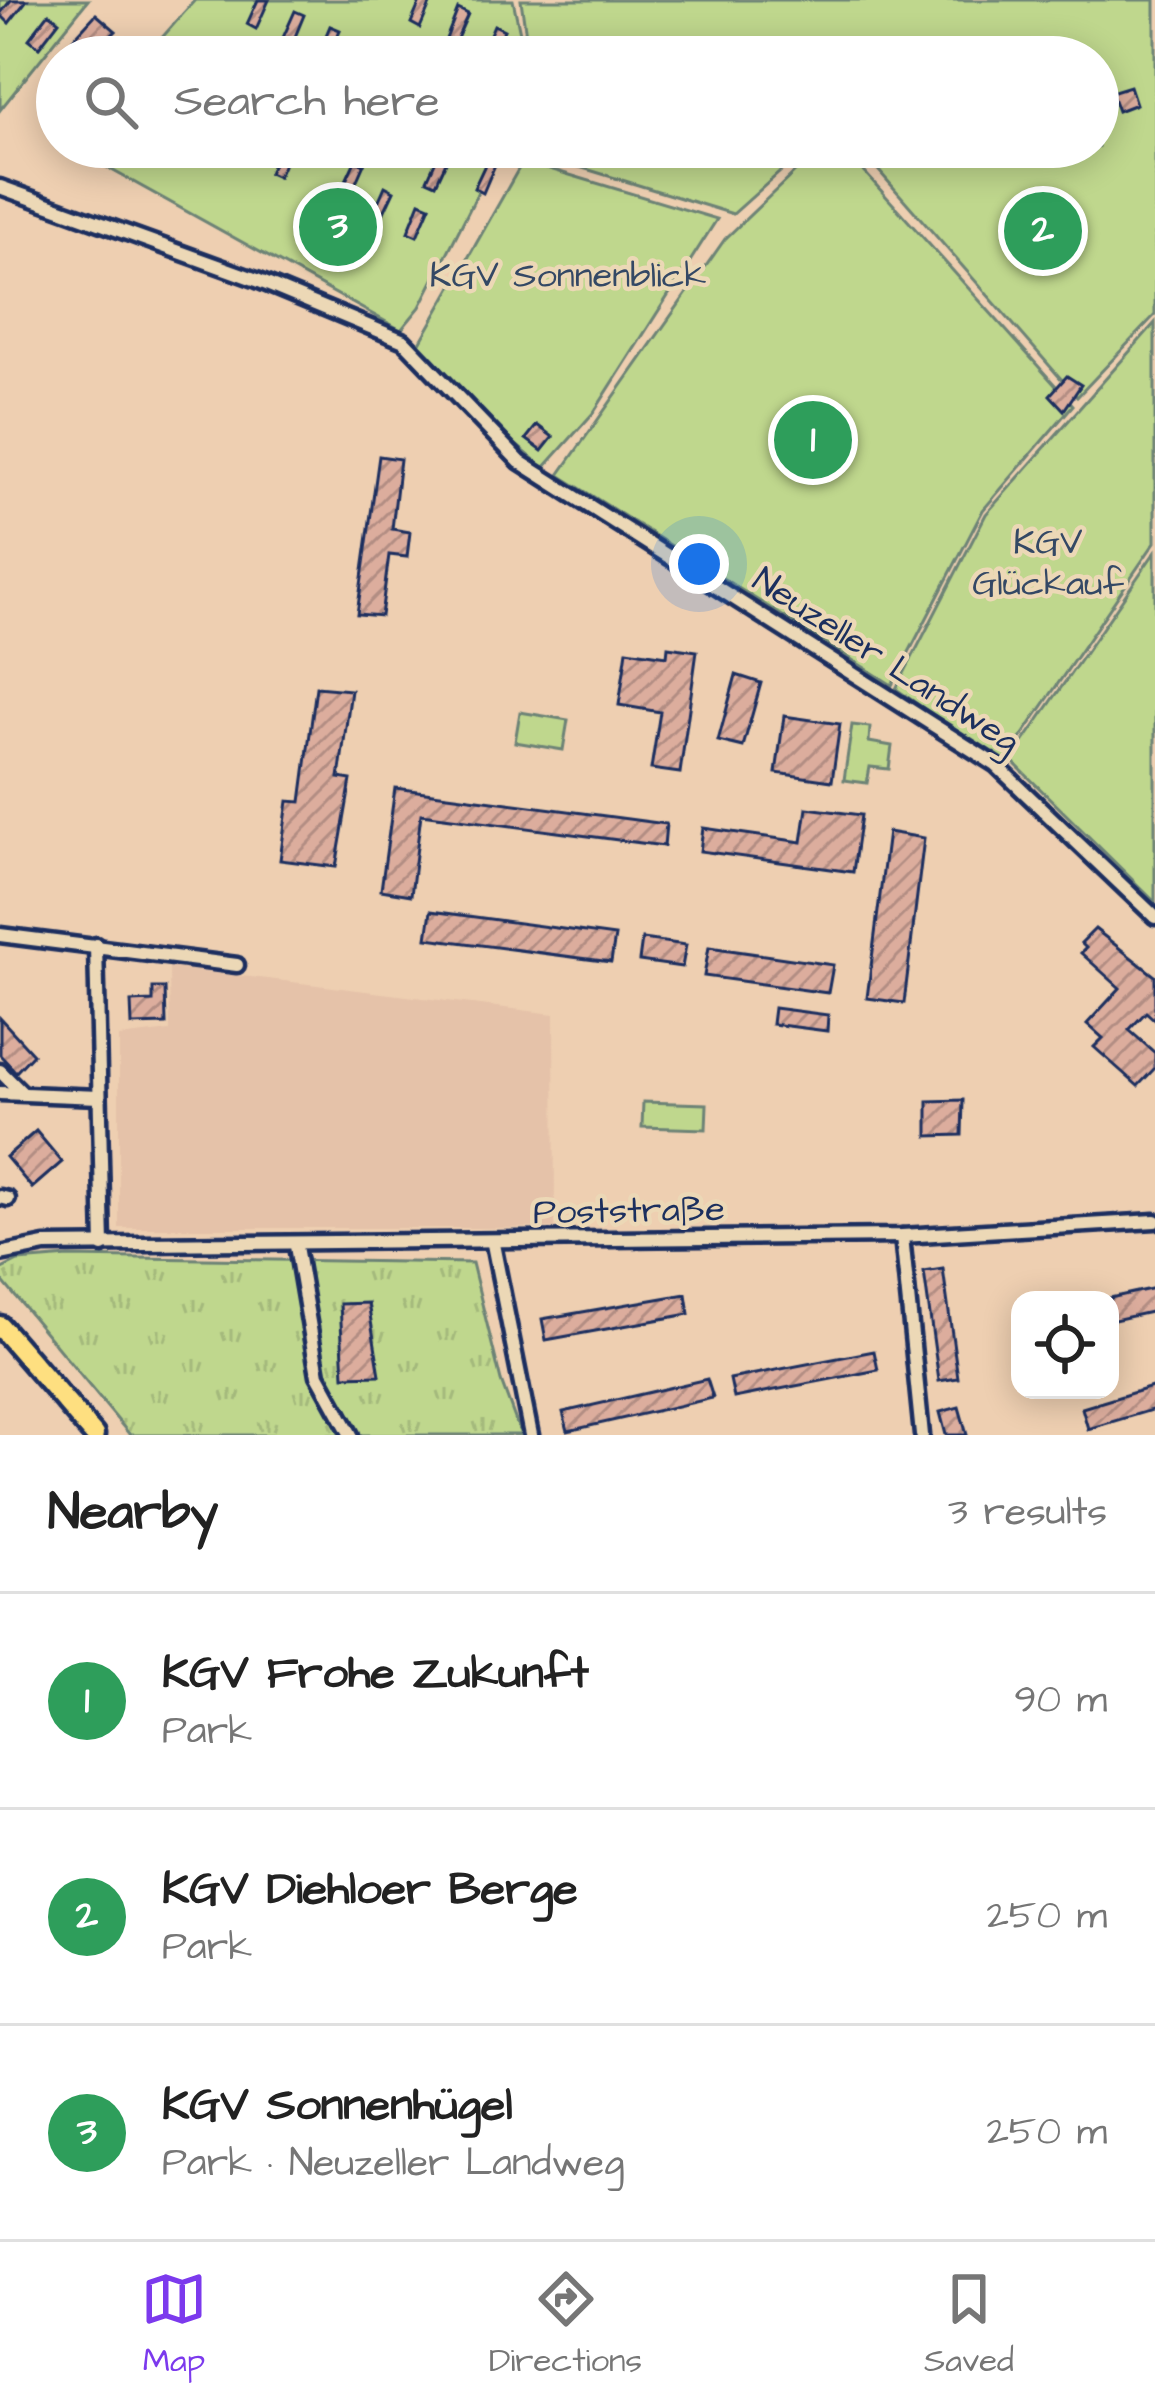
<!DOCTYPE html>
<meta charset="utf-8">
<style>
body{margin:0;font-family:"Architects Daughter",sans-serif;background:#f6f6f6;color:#222}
.controls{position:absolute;right:36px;bottom:36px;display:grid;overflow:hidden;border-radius:24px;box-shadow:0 6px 30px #0003}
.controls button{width:108px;height:108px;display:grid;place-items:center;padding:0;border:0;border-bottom:3px solid #e0e0e0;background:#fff;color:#222;font:60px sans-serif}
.you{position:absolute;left:699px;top:564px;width:42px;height:42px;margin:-30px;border:9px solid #fff;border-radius:50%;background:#1a73e8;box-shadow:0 0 0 18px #1a73e833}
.badge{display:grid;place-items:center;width:78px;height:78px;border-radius:50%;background:#7c3aed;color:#fff;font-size:39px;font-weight:700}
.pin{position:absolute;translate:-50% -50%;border:6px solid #fff;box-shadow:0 3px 12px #0006}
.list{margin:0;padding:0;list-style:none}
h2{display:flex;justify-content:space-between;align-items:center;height:156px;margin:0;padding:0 48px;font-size:51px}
h2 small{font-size:39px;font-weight:400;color:#767676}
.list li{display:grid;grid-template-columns:78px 1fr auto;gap:36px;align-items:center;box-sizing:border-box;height:216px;padding:0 48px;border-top:3px solid #e0e0e0}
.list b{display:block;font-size:45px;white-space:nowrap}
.list p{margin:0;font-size:39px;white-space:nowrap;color:#767676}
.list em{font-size:39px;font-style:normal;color:#767676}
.icon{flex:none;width:66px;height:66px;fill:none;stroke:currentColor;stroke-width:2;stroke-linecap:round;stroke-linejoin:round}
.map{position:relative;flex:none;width:1155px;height:1435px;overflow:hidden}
.search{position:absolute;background:#fff;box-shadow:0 6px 30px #0003;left:36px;right:36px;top:36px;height:132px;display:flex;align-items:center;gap:30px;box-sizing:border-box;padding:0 42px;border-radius:66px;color:#767676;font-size:45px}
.sheet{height:804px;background:#fff}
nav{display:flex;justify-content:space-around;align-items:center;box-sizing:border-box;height:168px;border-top:3px solid #e0e0e0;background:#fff;font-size:33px;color:#767676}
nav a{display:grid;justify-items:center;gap:6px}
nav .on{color:#7c3aed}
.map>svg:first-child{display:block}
.built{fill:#e5c2a9}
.grass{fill:url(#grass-tufts);stroke:#6d8376;stroke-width:3}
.green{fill:#bfd78d;stroke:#6d8376;stroke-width:3}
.building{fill:url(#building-hatch);stroke:#1b2f5e;stroke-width:3}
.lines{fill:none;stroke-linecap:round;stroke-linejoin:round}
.minor-casing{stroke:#1b2f5e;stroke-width:21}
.primary-casing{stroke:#1b2f5e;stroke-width:27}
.minor{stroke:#ecd8b6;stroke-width:12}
.primary{stroke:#fedf80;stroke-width:18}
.labels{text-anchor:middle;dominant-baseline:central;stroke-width:9;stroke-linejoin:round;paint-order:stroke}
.park-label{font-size:36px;fill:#344865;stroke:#ecd8b6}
.street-label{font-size:36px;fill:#1b2f5e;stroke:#ecd8b6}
</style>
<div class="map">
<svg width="1155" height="1435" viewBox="0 0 1155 1435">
<defs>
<pattern id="grass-tufts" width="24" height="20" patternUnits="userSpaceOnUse" patternTransform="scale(3)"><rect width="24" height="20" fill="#bfd78d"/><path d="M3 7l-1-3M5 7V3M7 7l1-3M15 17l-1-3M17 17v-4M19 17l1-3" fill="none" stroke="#a4b97c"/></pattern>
<pattern id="building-hatch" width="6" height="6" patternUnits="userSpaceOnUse" patternTransform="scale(3)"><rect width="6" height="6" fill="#dcad9d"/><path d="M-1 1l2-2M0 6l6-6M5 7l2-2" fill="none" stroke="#b28d83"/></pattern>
</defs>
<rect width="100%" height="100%" fill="#eecfb1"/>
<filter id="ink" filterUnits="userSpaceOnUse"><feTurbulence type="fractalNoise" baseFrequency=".00833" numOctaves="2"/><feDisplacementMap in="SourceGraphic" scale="24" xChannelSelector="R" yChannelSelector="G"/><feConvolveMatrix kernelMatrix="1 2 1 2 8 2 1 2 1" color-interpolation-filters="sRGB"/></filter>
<g filter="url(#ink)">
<polygon class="built" points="169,967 554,1014 555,1228 119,1228 119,1037 170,1031"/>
<polygon class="grass" points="69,1257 472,1263 501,1381 521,1435 130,1435 0,1278 0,1270 18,1261"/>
<g class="green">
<polygon points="0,0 88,0 0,110"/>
<polygon points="195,0 513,0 525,57 145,57"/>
<polygon points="521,0 1155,0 1155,315 1077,397 858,147 1098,147 1098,57 529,57"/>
<polygon points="501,147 420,307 401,330 72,148"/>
<polygon points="514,147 808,147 733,214"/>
<polygon points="821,147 842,147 1073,405 983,510 892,685 559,475 725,239"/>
<polygon points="523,161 717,219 594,412 544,468 478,413 417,348"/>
<polygon points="1155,323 1155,542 1003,764 896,689 986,514"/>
<polygon points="1155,552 1155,902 1011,760"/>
<polygon points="520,712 568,720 563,750 515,742"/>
<polygon points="852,725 870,727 869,742 892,746 889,769 870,767 867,783 844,780"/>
<polygon points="643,1102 707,1104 706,1129 642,1127"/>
</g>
<g class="building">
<polygon points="11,0 27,0 9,23 0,14"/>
<polygon points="258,0 269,0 256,29 247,24"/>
<polygon points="421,0 432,0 420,28 411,23"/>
<polygon points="458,9 468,14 455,43 446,39"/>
<polygon points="295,11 304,15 292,44 282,40"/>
<polygon points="49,13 59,21 39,47 29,39"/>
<polygon points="96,14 116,31 91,55 73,39"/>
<polygon points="494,25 504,30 492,57 480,57"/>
<polygon points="330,26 340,30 328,57 317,57"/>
<polygon points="1130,86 1136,104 1118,111 1111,92"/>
<polygon points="280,147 291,147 278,177 269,173"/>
<polygon points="442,147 453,147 436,184 427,180"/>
<polygon points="489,156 497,160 483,193 474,188"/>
<polygon points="355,161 364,164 346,205 337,200"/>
<polygon points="385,186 394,191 377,227 369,223"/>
<polygon points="420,202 430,206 417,236 408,232"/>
<polygon points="1067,376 1081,385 1064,410 1050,395"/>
<polygon points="537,425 553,437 542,451 526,439"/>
<polygon points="379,456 400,459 392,529 410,532 407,557 389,555 381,616 357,614"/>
<polygon points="668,647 697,651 680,773 651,769 660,712 619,705 627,650 667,656"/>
<polygon points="736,675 761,683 743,747 718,741"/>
<polygon points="316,687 351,690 339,778 351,780 336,867 280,860 288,801 301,802"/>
<polygon points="784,716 840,724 832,781 776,773"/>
<polygon points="395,788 666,824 664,846 421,814 411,895 381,890"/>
<polygon points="807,808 861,815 853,872 700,851 703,828 802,842"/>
<polygon points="888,832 924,838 904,1003 867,998"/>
<polygon points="431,911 615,936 611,962 427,938"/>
<polygon points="1095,929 1155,976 1155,1020 1146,1012 1129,1030 1155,1053 1155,1068 1138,1086 1094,1047 1103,1038 1087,1024 1120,988 1081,953 1086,948 1081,943"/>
<polygon points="642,939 686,945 682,967 639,961"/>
<polygon points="709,947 833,965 828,993 704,976"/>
<polygon points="153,988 165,988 166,1024 132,1025 131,1002 153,1001"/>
<polygon points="774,1008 828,1015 827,1031 772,1024"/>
<polygon points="0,1018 33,1054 16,1072 0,1055"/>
<polygon points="963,1100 962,1135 928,1136 928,1101"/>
<polygon points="36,1131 62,1162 32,1188 6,1157"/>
<polygon points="943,1269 958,1378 939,1381 924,1272"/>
<polygon points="1155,1288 1155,1311 1110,1321 1110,1298"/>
<polygon points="686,1294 689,1314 546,1340 542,1319"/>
<polygon points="368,1303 380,1375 344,1376 340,1304"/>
<polygon points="874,1351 878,1370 734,1398 730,1379"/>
<polygon points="707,1379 713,1398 568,1431 563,1412"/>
<polygon points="1155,1386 1155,1409 1088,1429 1082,1408"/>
<polygon points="959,1407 967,1435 946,1435 940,1412"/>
</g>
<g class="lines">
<defs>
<g id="minor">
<polyline points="0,187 257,280 404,341 520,462 996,765 1155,917"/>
<polyline points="0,935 237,965"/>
<polyline points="96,945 103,1246"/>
<polyline points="0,1071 22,1093"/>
<polyline points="0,1093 99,1097"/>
<polyline points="0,1197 8,1199"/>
<polyline points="902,1236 922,1435"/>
<polyline points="493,1244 531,1435"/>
<polyline points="296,1246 318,1375 351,1435"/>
<polyline points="0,1254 45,1245 902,1236 1155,1221"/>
</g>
<polyline id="primary" points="0,1326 94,1435"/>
</defs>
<use href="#minor" class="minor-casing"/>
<use href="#primary" class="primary-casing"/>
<use href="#minor" class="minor"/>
<use href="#primary" class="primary"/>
</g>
</g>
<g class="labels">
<g class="park-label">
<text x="568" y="275">KGV Sonnenblick</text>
<text x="1048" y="542">KGV<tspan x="1048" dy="41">Glückauf</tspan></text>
</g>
<g class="street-label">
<text transform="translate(886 661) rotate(33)">Neuzeller Landweg</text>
<text transform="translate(629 1211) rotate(-1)">Poststraße</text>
</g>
</g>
</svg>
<div class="controls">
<button><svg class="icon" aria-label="locate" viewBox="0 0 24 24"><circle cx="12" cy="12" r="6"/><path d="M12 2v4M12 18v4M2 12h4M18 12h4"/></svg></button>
</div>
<div class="you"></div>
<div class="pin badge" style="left:813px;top:440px;background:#2e9e5b">1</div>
<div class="pin badge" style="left:1043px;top:231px;background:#2e9e5b">2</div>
<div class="pin badge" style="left:338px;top:227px;background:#2e9e5b">3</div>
<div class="search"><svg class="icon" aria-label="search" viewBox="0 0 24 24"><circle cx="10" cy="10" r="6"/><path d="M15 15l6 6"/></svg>Search here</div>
</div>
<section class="sheet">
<h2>Nearby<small>3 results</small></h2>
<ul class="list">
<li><span class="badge" style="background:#2e9e5b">1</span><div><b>KGV Frohe Zukunft</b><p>Park</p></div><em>90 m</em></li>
<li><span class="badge" style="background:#2e9e5b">2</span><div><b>KGV Diehloer Berge</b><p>Park</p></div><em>250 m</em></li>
<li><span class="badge" style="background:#2e9e5b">3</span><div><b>KGV Sonnenhügel</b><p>Park · Neuzeller Landweg</p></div><em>250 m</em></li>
</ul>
</section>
<nav>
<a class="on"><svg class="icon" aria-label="map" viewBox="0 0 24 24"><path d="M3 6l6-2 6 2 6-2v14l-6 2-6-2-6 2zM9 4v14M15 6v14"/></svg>Map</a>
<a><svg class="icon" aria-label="directions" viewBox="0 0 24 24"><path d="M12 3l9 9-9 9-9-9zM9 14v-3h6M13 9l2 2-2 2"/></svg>Directions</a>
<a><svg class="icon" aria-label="saved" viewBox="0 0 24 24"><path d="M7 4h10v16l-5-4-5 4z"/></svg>Saved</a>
</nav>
